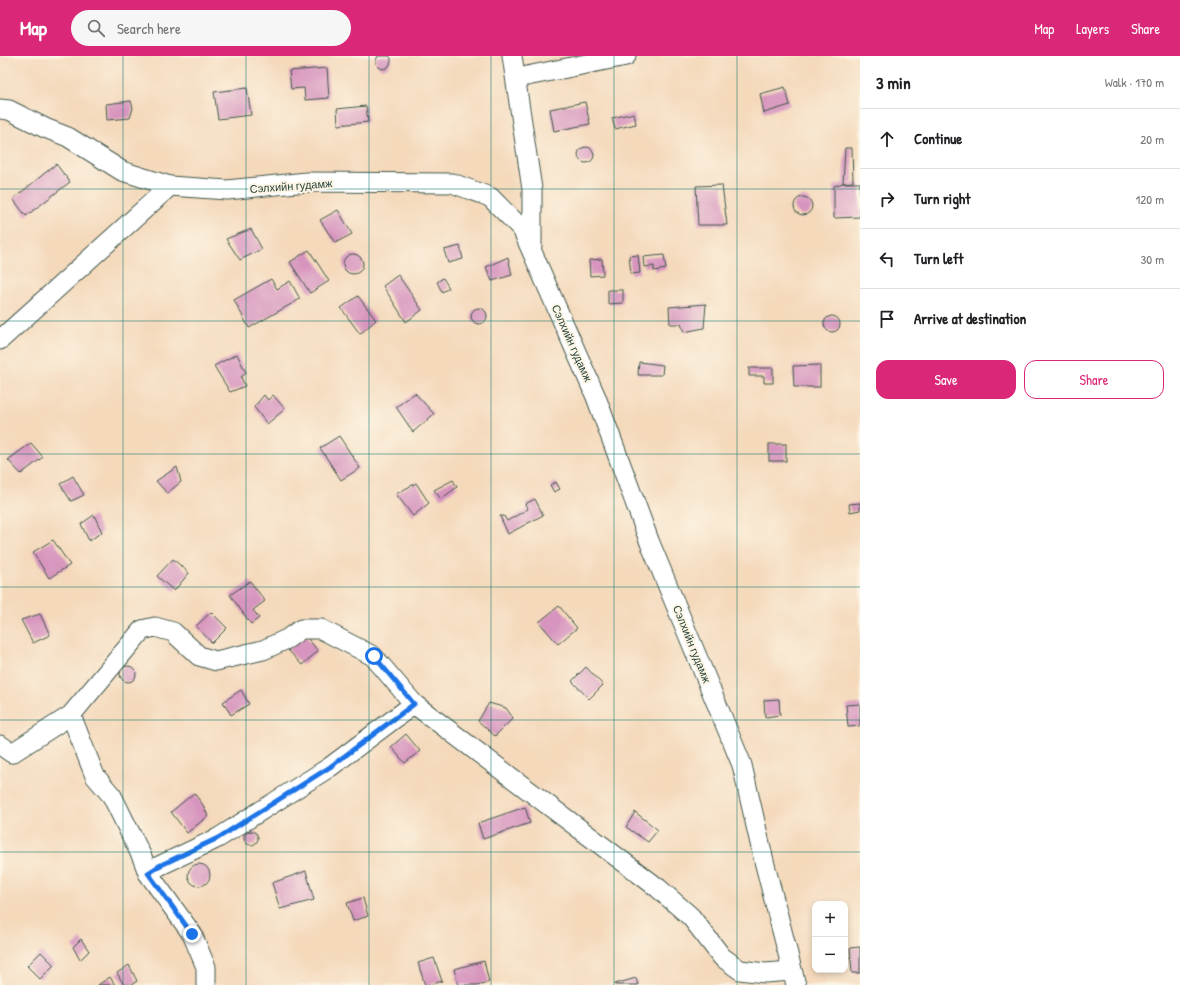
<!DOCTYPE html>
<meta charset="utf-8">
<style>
body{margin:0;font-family:"Patrick Hand",sans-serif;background:#f6f6f6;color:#202124}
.controls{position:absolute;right:12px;bottom:12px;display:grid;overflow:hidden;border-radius:8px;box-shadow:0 2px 6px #0003}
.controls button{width:36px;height:36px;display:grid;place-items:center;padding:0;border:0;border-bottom:1px solid #e0e0e0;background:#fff;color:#202124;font:20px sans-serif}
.stop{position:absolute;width:12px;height:12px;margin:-9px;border:3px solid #1a73e8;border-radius:50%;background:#fff}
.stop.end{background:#1a73e8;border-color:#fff;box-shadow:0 1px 4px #0008}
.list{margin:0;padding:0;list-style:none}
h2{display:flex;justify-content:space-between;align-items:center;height:52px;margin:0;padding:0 16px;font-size:17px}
h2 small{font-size:13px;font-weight:400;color:#757577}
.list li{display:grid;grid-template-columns:26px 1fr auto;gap:12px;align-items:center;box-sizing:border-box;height:60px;padding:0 16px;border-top:1px solid #e0e0e0}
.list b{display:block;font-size:15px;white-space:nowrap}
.list em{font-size:13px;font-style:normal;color:#757577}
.actions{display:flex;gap:8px;padding:12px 16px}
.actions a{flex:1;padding:9px 0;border:1px solid #db2777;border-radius:12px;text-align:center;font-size:14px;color:#db2777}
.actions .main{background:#db2777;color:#fff}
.icon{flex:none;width:22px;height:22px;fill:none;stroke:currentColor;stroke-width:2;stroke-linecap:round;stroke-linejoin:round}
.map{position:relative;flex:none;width:860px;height:929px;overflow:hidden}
header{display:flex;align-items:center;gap:24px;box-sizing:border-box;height:56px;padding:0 20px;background:#db2777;color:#fff}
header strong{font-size:19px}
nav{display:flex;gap:22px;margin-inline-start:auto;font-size:14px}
.search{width:280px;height:36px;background:#f6f6f6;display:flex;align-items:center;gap:10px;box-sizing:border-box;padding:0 14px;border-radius:22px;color:#757577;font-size:15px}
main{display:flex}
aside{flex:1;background:#fff}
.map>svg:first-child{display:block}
.building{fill:#d794be}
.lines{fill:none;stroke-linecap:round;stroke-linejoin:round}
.minor-casing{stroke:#3f5448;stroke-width:21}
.minor{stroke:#fff;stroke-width:19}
.route{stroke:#1a73e8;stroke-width:5}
.grid{fill:none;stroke:#0f766e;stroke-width:1;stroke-opacity:0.55}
.labels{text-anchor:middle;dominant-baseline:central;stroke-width:4;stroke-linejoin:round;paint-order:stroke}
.street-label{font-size:11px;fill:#1f3d34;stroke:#fcf5e5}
</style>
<header>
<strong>Map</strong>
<div class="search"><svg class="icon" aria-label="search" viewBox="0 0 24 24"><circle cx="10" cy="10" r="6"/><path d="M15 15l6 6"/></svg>Search here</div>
<nav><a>Map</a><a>Layers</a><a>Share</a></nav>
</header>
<main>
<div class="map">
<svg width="860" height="929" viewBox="0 0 860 929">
<rect width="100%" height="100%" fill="#fcf5e5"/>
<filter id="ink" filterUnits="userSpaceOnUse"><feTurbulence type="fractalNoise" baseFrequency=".025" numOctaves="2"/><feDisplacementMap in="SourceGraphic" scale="8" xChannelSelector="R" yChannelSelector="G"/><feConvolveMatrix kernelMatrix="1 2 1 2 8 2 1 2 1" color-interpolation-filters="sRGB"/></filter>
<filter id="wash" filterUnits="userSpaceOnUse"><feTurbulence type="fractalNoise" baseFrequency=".012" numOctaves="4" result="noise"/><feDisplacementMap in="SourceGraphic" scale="16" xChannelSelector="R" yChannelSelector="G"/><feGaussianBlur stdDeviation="0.9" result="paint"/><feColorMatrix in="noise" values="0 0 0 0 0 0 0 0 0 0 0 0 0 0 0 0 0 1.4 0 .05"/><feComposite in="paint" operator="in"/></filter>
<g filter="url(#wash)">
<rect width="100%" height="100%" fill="#f4d9bb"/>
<g id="blocks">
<g class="building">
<polygon points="378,0 389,0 391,2 391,6 389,10 386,12 382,13 379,11 376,8 376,4"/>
<polygon points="327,12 329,42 305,44 304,32 291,33 289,15"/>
<polygon points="785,31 790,49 764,57 760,38"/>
<polygon points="247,32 251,59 218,63 214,36"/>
<polygon points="131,45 133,52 130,62 107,64 106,48"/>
<polygon points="585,46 590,68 554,75 550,53"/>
<polygon points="366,50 368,66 338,69 337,53"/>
<polygon points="634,57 636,68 615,73 612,62"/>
<circle cx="586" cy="99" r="8"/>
<polygon points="845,92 852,92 853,126 843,127 860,127 860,161 834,162 834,130 843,127"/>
<polygon points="56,108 70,126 26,160 13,143"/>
<polygon points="722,129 727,169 698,169 696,130"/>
<circle cx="803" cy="150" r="9"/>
<polygon points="338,154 352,178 335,187 320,164"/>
<polygon points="251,173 262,193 240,204 226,183"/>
<polygon points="460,190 463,203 448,207 444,194"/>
<polygon points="309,194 329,225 310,237 290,206"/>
<circle cx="353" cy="208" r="10"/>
<polygon points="638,199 640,217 631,218 629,200"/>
<polygon points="664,199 666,213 654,215 654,210 644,211 643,201"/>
<polygon points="508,201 512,219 492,225 486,211"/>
<polygon points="602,203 603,219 590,220 589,204"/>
<polygon points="398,219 422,254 406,266 383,230"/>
<polygon points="443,222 449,232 442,236 437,226"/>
<polygon points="271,223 277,233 290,225 300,243 249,272 234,244"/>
<polygon points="608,234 623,234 623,247 608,248"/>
<polygon points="358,240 376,264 360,278 341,252"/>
<polygon points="706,248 704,272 684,276 681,268 670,268 669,251"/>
<circle cx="479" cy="260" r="8"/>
<circle cx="832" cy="268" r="8"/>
<polygon points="237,298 246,317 241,321 245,330 230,336 214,310"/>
<polygon points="639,306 663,309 662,319 638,319"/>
<polygon points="820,309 820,331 794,331 793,310"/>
<polygon points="749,312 773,312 773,327 764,327 764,320 749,320"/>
<polygon points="415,337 434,358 413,376 396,351"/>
<polygon points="264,339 268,344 273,339 285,353 267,368 254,351"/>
<polygon points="339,380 360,412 341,424 320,392"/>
<polygon points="31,387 43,401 21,418 8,404"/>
<rect x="769" y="388" width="17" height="17"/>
<polygon points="177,411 181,426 167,437 156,425"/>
<polygon points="73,420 84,439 71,445 60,428"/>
<polygon points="453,424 457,431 441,443 434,434"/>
<polygon points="556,426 560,433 554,436 550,429"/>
<polygon points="416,427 429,447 413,460 396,438"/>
<polygon points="535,443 543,459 508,478 500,460 504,460 507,465 528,453 525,448"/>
<polygon points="860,447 860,454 850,456 849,448"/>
<polygon points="94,459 102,476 89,485 81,468"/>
<polygon points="53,484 70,509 49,522 33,496"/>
<polygon points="173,503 189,517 174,535 157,520"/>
<polygon points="250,525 265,545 253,554 259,562 251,568 230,539"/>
<polygon points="559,550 577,572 558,588 539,566"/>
<polygon points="211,556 227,572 212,587 196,570"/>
<polygon points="40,558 50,579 33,587 21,564"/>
<polygon points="305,579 318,595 302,609 288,594"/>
<circle cx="128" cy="618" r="8"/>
<polygon points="586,611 603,629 589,643 572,625"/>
<polygon points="241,634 249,648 231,659 223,646"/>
<polygon points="779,643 780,659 765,661 764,644"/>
<polygon points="489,647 506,652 513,662 495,680 478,665"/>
<polygon points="860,648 860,670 848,671 846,649"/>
<polygon points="406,678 420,695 405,707 391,691"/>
<polygon points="194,737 203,749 208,760 187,777 171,756"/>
<polygon points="525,751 530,767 483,783 478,767"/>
<polygon points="635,756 658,774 648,786 626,771"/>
<circle cx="251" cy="782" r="7"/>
<circle cx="199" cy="819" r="11"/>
<polygon points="306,815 314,844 280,853 272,827"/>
<polygon points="363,842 368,860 353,865 347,847"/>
<polygon points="81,883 89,895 80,904 73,891"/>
<polygon points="860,891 860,917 852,917 850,892"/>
<polygon points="41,896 54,909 40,923 27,910"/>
<polygon points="434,902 442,925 429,929 425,929 418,907"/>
<polygon points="484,905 489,926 477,929 458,929 454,913"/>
<polygon points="129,909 137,925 131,929 124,929 117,917"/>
<polygon points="110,921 115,929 98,929"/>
<polygon points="636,922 638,929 615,929 615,928"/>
</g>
</g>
</g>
<g filter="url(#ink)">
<use href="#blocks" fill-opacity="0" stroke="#3f5448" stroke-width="1"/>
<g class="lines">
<defs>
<g id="minor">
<polyline points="512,0 532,133 532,190"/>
<polyline points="527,20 626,0"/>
<polyline points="0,53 9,54 45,72 68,81 122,115 170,130 227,134 307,126 452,127 490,141 522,173 596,341 650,487 742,709 764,805 796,929"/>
<polyline points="0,284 170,130"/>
<polyline points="71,659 95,720 112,740 142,801 148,817 159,810 218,782 330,711 414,648"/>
<polyline points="0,689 12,697 71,659 142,574 155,571 173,576 199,600 216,605 263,594 287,583 301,573 321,573 373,600 414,648 658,832 691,861 722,901 740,914 765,917 792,915"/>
<polyline points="148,817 192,878 206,911 206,929"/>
</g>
</defs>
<use href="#minor" class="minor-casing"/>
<use href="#minor" class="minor"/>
</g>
</g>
<g class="lines" filter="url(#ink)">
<polyline class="route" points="192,878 148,817 159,810 218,782 330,711 414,648 374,600"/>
</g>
<path class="grid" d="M123,0V929M246,0V929M369,0V929M491,0V929M614,0V929M737,0V929M0,133H860M0,265H860M0,398H860M0,531H860M0,664H860M0,796H860"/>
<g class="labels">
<g class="street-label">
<text transform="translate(291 130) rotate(-4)">Сэлхийн гудамж</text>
<text transform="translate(572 287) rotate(66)">Сэлхийн гудамж</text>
<text transform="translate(692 588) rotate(68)">Сэлхийн гудамж</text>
</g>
</g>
</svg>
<div class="controls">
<button>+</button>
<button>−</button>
</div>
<div class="stop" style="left:374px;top:600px"></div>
<div class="stop end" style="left:192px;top:878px"></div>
</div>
<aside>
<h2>3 min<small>Walk · 170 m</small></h2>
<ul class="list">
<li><svg class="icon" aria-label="ahead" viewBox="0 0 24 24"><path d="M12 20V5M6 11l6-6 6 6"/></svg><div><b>Continue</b></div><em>20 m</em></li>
<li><svg class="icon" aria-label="right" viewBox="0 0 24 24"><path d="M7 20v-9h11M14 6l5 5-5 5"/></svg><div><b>Turn right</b></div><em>120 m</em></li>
<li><svg class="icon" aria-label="left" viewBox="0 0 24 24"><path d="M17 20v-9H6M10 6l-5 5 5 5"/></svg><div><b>Turn left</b></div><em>30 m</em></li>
<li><svg class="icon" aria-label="arrive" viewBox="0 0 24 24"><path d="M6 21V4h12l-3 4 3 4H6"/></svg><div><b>Arrive at destination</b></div></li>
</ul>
<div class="actions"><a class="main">Save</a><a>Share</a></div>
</aside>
</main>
